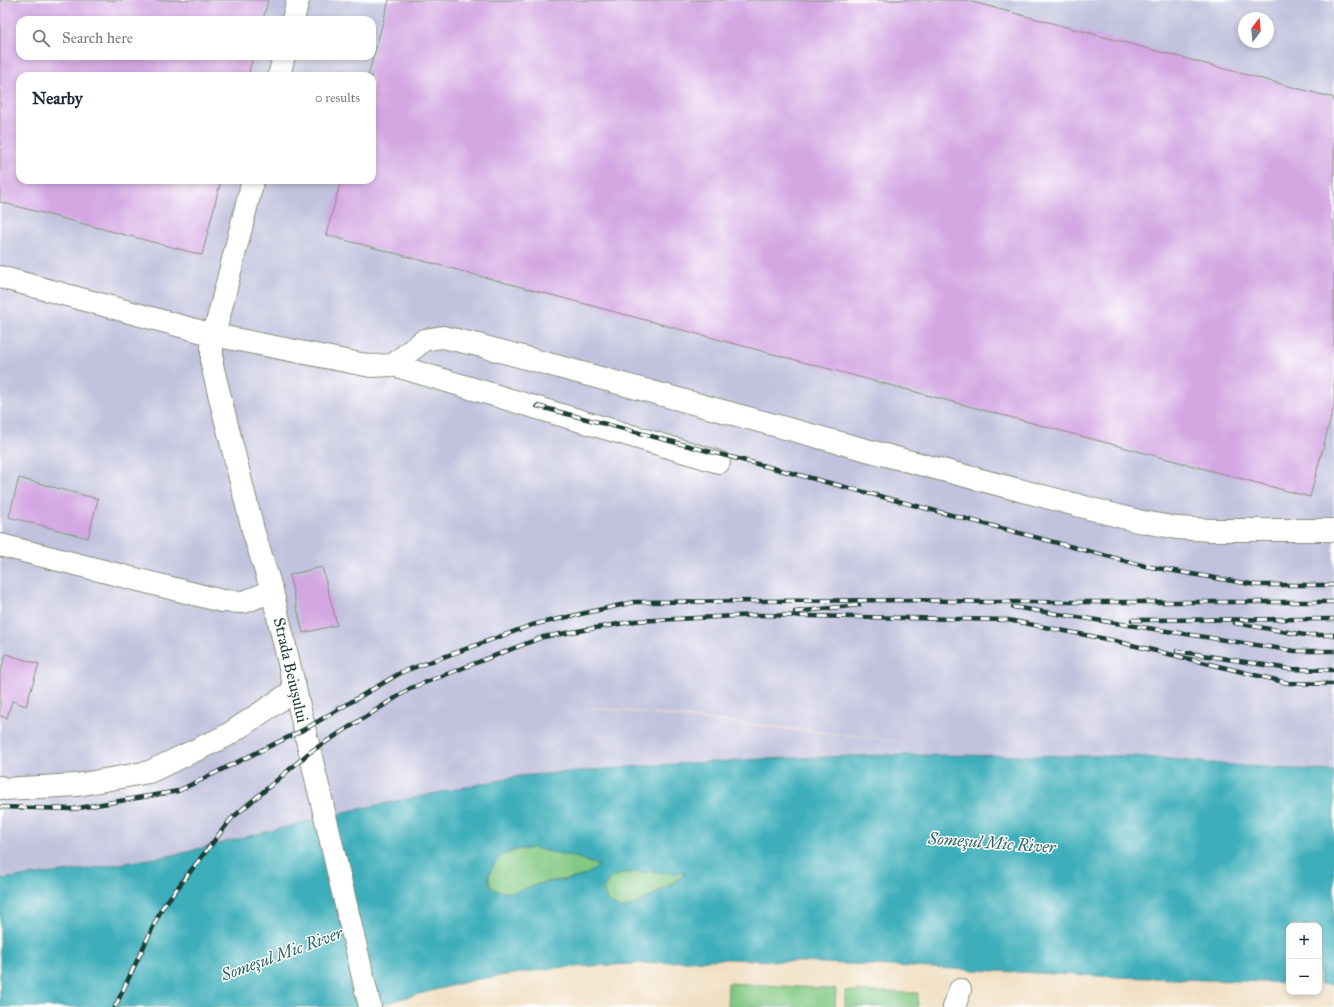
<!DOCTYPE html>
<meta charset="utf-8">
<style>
body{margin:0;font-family:"IM FELL Great Primer",serif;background:#f6f6f7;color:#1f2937}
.controls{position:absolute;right:12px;bottom:12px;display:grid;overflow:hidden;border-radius:8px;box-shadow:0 2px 6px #0003}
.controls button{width:36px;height:36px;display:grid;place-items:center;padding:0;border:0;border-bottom:1px solid #e0e1e3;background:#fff;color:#1f2937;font:20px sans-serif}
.compass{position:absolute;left:1238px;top:12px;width:36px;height:36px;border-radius:50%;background:#fff;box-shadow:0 2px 6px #0003;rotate:16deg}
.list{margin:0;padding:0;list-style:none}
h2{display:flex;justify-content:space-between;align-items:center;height:52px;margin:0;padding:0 16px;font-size:17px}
h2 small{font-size:13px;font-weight:400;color:#747a83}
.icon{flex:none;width:22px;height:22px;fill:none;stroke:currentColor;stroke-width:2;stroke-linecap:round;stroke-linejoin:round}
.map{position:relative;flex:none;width:1334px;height:1007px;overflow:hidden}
.search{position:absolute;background:#fff;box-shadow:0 2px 6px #0003;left:16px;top:16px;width:360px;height:44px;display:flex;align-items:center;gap:10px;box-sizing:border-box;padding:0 14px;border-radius:12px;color:#747a83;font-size:15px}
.panel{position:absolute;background:#fff;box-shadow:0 2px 6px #0003;left:16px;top:72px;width:360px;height:112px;border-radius:12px}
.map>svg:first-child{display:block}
.industrial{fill:#c1c2dd;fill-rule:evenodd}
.green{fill:#83c984;stroke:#51835c}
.water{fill:#3eaeba;stroke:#2e7677;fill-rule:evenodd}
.building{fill:#d4a7e3}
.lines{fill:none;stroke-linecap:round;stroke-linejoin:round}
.minor-casing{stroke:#888e7c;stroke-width:24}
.minor{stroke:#fff;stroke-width:22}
.rail-casing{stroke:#1f3d34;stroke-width:4.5}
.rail{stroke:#fff;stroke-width:3;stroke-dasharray:9;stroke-linecap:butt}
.labels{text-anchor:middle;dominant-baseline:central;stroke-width:3;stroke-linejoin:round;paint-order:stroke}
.street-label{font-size:16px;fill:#1f3d34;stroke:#fff}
.water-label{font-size:17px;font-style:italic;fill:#2a6563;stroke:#fff}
</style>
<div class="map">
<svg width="1334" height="1007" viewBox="0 0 1334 1007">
<rect width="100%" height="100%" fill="#fff"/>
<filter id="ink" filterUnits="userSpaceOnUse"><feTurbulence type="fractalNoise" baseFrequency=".025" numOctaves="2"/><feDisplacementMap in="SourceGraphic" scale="8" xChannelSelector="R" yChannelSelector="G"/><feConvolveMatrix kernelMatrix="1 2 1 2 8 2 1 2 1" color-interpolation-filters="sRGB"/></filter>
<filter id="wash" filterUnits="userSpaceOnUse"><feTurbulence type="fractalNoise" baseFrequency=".012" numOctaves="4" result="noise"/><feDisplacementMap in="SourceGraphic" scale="16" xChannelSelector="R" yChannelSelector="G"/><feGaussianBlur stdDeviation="0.9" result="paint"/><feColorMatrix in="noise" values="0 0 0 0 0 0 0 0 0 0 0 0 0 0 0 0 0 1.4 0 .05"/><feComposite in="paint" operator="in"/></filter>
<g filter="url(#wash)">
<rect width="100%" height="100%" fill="#f1e0c4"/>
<path class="industrial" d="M0,0H1334V771L1243,766L1136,756L1018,755L842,756L763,759L590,770L353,810L174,855L88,869L0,879ZM1244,18H1268V42H1244ZM20,20H372V56H20ZM20,76H372V180H20ZM592,707L773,726L943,746L592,708Z"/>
<g class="green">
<path d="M533,848L576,857L599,866C580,881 567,878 545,882C529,885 512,899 495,890C491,887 489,882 489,877C491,854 514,850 533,848Z"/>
<polygon points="643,872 687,873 646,899 634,906 621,909 607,900 603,890 609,879 623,873"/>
<polygon points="728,983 836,989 835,1007 727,1007"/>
<polygon points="845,991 918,993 918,1007 845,1007"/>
</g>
<path class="water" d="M887,755L1136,756L1243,766L1334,771V985L1319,984V926H1289V983L1119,977L870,965L728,959L553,968L474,980L400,999L376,1007H0V879L88,869L174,855L353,810L520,776L641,766L763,759ZM533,848L576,857L599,866C587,876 574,879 559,881C554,882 549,881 544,883C528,886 513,897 496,890C481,884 493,861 503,855C512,849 522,849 533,848ZM643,872L686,873C668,888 643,903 621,909L607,900L603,890L609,879L623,873Z"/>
<g id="blocks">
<g class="building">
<polygon points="0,0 268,0 263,20 20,20 20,56 253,56 248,76 20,76 20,180 221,180 202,255 0,202"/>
<polygon points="389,0 965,0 1334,98 1334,406 1310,497 326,235 341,180 372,180 372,76 368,76"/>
<polygon points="19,478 98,499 88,538 9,517"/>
<polygon points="322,567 337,625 303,633 289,575"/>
<polygon points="6,654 39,664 26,706 12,701 7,718 0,716 0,673"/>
</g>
</g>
</g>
<g filter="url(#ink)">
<use href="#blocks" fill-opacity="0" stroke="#888e7c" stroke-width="1"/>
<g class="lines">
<defs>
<g id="minor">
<polyline points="293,20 298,0"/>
<polyline points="279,76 284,56"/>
<polyline points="253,180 214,335 212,346 212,365 253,530 272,591 370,1007"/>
<polyline points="0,277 214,335 371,366 393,365 424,340 443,337 478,345 885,455 1138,521 1177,528 1212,530 1334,530"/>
<polyline points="393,365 719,462"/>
<polyline points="0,545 222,601 244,602 272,591"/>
<polyline points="0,787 4,789 77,785 149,772 226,736 295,690"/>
<polyline points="954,1007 960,990"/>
</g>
</defs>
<use href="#minor" class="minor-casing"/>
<use href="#minor" class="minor"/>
<defs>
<g id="rail">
<polyline points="537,406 1145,566 1256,585 1334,585"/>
<polyline points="1013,607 1295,651 1334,651"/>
<polyline points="795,612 859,605"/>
<polyline points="1132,620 1334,619"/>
<polyline points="1235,623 1305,635 1334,635"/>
<polyline points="1177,651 1289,669 1334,670"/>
<polyline points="0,807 73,809 178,791 305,729 402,672 532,625 634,602 914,600 985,602 1334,602"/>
<polyline points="115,1007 162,908 231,819 310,752 411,688 543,637 636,621 756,615 1008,620 1111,640 1288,683 1334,684"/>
</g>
</defs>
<use href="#rail" class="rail-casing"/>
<use href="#rail" class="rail"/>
</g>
</g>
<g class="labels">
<g class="street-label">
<text transform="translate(291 670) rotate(77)">Strada Beiușului</text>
</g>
<g class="water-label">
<text transform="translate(992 843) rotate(4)">Someşul Mic River</text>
<text transform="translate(282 954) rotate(-20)">Someşul Mic River</text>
</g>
</g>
</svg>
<div class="controls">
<button>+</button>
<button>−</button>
</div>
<svg class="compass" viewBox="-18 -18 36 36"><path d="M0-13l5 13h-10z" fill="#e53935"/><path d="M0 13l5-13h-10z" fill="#747a83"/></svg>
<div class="search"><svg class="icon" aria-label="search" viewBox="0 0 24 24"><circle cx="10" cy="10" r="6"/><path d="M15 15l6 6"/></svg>Search here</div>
<section class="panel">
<h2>Nearby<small>0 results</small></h2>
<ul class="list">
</ul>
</section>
</div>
